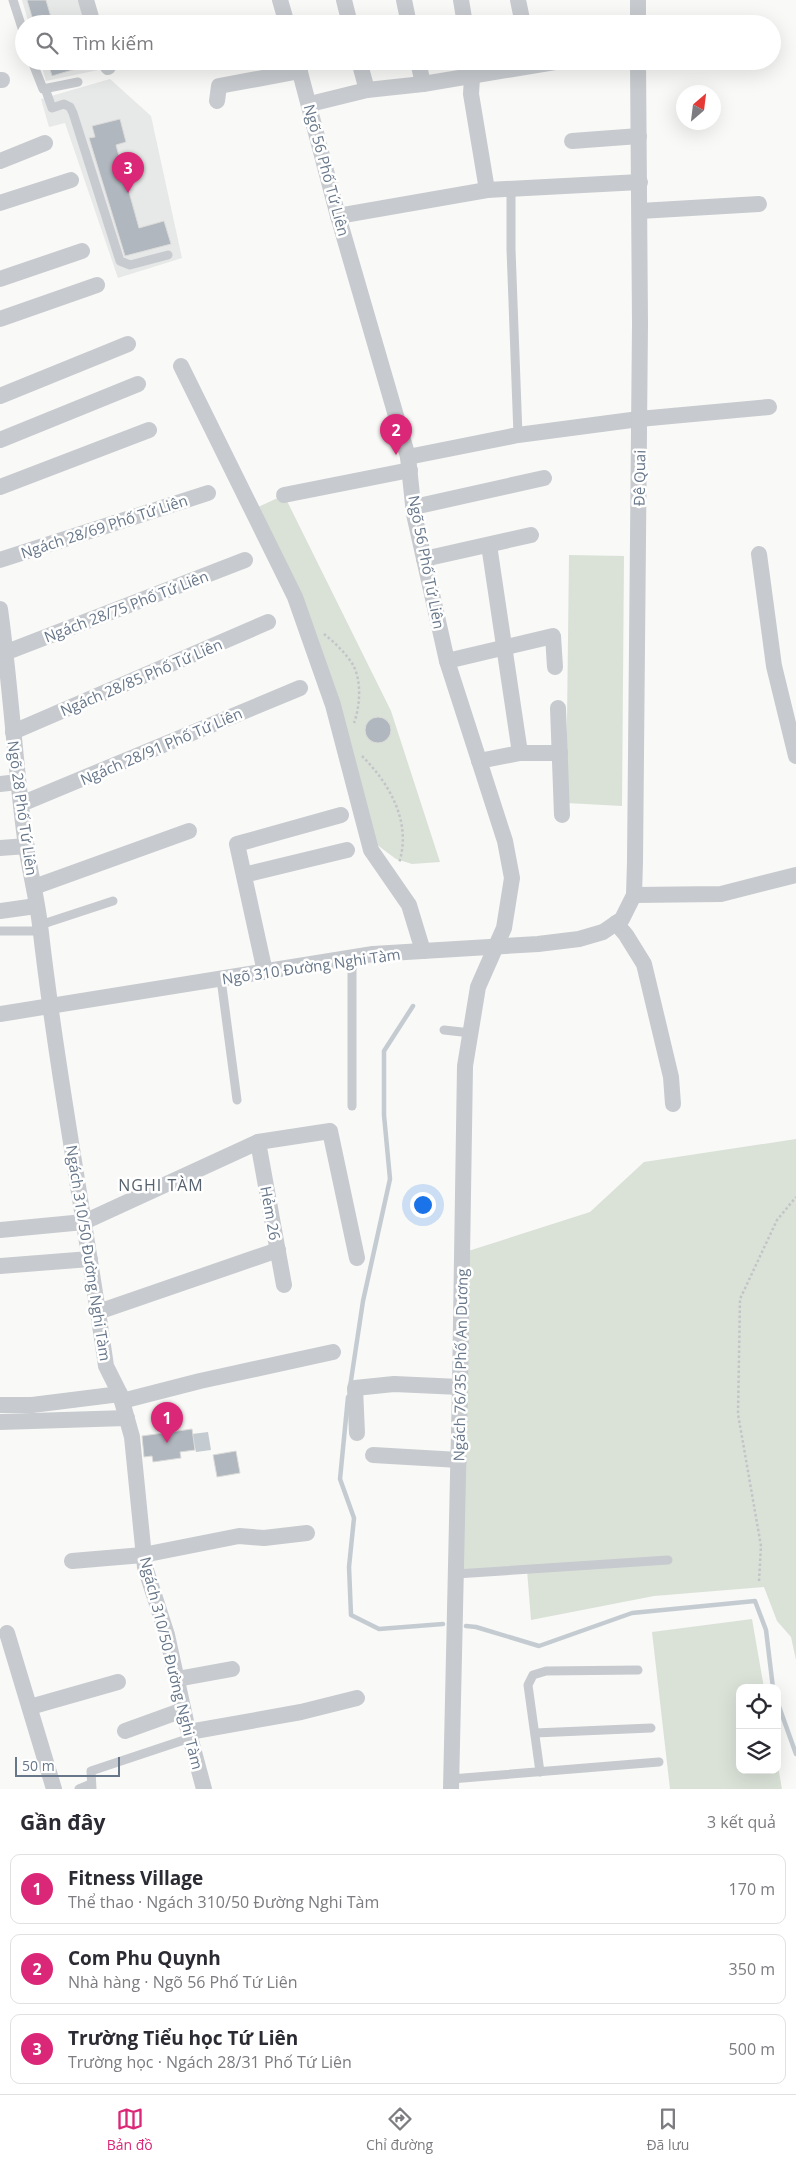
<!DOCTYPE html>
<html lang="vi">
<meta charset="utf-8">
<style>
body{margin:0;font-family:"Open Sans",sans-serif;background:#f7f7f7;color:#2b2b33}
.controls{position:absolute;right:15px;bottom:15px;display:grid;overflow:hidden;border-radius:10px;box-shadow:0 5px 20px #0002}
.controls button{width:45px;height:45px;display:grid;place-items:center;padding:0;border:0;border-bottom:1px solid #e1e1e2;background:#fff;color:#2b2b33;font:25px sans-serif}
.compass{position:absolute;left:676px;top:85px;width:45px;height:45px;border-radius:50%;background:#fff;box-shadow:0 5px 20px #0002;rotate:28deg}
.scale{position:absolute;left:15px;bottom:12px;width:105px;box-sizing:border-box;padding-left:5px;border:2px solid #677789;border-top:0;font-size:14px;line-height:18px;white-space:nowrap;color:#677789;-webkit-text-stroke:4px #fff;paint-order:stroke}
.you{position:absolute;left:422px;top:1204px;width:18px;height:18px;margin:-12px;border:4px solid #fff;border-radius:50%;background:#1a73e8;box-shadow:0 0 0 8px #1a73e833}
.badge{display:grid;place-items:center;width:32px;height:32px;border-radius:50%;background:#db2777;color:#fff;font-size:16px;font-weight:700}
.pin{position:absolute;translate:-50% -41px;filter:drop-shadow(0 1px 2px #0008)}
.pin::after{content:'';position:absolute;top:26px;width:18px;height:15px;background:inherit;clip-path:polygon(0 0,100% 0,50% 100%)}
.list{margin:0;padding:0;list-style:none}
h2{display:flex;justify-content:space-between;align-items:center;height:65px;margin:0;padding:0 20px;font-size:21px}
h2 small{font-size:16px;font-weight:400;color:#7c7c81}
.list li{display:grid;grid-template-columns:32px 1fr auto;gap:15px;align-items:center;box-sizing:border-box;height:70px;margin:0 10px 10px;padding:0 10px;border:1px solid #e1e1e2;border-radius:10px}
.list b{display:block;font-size:19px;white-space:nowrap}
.list p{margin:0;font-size:16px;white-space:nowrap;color:#7c7c81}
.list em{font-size:16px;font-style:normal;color:#7c7c81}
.icon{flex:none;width:28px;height:28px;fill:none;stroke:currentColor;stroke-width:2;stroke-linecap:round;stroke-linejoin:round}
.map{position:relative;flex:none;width:796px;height:1789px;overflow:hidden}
.search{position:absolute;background:#fff;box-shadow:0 5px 20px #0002;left:15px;right:15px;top:15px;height:55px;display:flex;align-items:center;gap:12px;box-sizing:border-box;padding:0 18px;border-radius:28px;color:#7c7c81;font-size:19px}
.sheet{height:305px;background:#fff}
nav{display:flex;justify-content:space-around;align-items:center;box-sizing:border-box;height:70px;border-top:1px solid #e1e1e2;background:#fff;font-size:14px;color:#7c7c81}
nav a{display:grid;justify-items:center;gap:2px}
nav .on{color:#db2777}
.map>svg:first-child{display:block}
.built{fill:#e7e8e8}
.green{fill:#dae2d8}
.water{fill:#c4ccd2}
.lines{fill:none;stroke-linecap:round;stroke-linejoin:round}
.stream{stroke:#c4ccd2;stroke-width:4.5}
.building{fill:#b0b7be;stroke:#dbdbd9}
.path{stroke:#c3c4c7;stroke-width:2.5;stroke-dasharray:2.5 2.5;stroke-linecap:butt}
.service{stroke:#c7cace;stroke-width:9}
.minor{stroke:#c7cace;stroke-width:16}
.labels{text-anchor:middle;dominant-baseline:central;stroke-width:5;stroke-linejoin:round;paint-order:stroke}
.street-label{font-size:15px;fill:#677789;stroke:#fff}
.neighbourhood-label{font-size:16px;letter-spacing:1px;fill:#56616e;stroke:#fff}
</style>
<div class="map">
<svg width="796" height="1789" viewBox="0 0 796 1789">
<rect width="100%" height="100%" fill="#f9f9f7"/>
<g class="built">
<polygon points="22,0 81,0 89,24 29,24"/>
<polygon points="40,61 101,61 103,69 46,81"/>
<polygon points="110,79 151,116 182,258 118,278 65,123 49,127 41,99"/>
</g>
<g class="green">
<polygon points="284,495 391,711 440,862 412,864 396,859 368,838 363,809 256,508"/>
<polygon points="569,555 624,556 622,806 566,803"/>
<polygon points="796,1139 796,1660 791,1637 777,1621 764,1587 654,1596 531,1620 527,1570 456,1574 462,1253 590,1212 644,1162"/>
<polygon points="752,1619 764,1688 740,1688 740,1770 777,1770 777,1761 782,1789 670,1789 652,1632"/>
</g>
<polygon class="water" points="208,1432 211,1450 196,1452 192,1434"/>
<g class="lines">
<g class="stream">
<polyline points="350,1387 363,1301 390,1179 384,1115 384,1051 413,1006"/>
<polyline points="348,1397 340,1479 354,1518 349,1567 351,1615 379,1629 443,1624"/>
<polyline points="466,1626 476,1627 539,1646 632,1613 755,1601 766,1630 773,1688"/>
<polyline points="777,1701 796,1754"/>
</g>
</g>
<g class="building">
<polygon points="27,0 46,0 53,24 34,24"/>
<polygon points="47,61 92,61 93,64 52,76"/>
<polygon points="120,119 126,142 116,145 139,228 164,221 171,244 125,256 89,138 95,137 92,126"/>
<circle cx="378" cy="730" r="13"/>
<polygon points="192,1429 195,1450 180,1452 181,1458 153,1462 152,1456 144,1457 142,1436"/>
<polygon points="236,1451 240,1473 217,1477 213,1455"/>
</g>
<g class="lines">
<g class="path">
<path d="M324,634C334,642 346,653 353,665C362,681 360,707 354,723"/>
<path d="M362,756C390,784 412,823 399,863"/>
<polyline points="759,1581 761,1546 738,1414 740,1299 777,1220 796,1197"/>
</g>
<g class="service">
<polyline points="13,0 24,34"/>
<polyline points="32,61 43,89 78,82"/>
<polyline points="46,91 52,108 64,104 70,107 73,113 120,261 130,265 168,255"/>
<polyline points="511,189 511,249 518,435"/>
<polyline points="40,925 113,901"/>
<polyline points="0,931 33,931 40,929"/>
<polyline points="352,957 352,1106"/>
<polyline points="221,979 237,1100"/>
<polyline points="444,1030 471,1033"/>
<polyline points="456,1574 668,1560"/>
<polyline points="535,1733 651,1728"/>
<polyline points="540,1772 528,1685 533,1675 546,1671 638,1670"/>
<polyline points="451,1779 659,1762"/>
<polyline points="79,1789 91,1784"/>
<polyline points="92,1789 91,1771 190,1738"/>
</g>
<g class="minor">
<polyline points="86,0 93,24"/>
<polyline points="280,0 287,24"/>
<polyline points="344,0 350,24"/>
<polyline points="404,0 409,24"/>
<polyline points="461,0 465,24"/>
<polyline points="518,0 523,24"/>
<polyline points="638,0 638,24"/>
<polyline points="106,61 108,67"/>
<polyline points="297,61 338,216 408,457 414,514 447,661 505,841 512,878 504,928 478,987 465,1066 460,1387 451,1789"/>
<polyline points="359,61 367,90"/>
<polyline points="418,61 423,84"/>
<polyline points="473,61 471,94 487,190"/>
<polyline points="0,80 2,80"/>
<polyline points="217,101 219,86 300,71"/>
<polyline points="310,104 367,90 423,84 561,61"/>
<polyline points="572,141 639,136"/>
<polyline points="0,161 45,143"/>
<polyline points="0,203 71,180"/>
<polyline points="640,211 759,204"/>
<polyline points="338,216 487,190 640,182"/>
<polyline points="0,279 82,251"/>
<polyline points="0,319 97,285"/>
<polyline points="181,366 295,597 333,705 371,850 409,905 423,951"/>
<polyline points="0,396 128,344"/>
<polyline points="0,440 138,384"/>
<polyline points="408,457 518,435 639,419 769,407"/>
<polyline points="0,487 149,430"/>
<polyline points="284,495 410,470"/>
<polyline points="414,507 544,478"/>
<polyline points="489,545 520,753"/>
<polyline points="759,554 774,666 796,756"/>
<polyline points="424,559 531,535"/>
<polyline points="0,560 208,493"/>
<path d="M0,609C11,688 15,767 26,846C30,872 37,899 40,925C57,1073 85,1219 106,1366L120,1394L132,1437L145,1567L167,1635L187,1726L204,1789"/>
<polyline points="7,652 245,560"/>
<polyline points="447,661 553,636 555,667"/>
<polyline points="558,708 562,815"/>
<polyline points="13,732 268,622"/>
<polyline points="479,761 520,753 560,753"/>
<polyline points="0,784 18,782"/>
<polyline points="21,804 300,688"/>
<polyline points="0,848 27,846"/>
<polyline points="244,875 347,850"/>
<polyline points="34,887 189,831"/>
<polyline points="634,895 721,894 796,875"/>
<polyline points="0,911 36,906"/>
<polyline points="616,923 626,935 644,964 671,1077 673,1104"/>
<polyline points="265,972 237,844 341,815"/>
<polyline points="0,1014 373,954 538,944 579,939 603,932 622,919 634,895 635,862 640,324 638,61"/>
<polyline points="258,1142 284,1285"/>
<polyline points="0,1230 84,1222 258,1142 330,1131 357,1258"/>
<polyline points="0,1266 90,1259"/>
<polyline points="98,1312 278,1250"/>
<polyline points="122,1401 200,1381 333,1352"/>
<polyline points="0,1405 32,1405 120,1394"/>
<polyline points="0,1422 127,1418"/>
<polyline points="357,1433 355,1388 394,1384 460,1387"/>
<polyline points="373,1455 459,1460"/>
<polyline points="72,1561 143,1555 239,1536 264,1538 307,1533"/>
<polyline points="7,1633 54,1789"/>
<polyline points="177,1679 232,1669"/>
<polyline points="30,1707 118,1682"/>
<polyline points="125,1731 183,1710"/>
<polyline points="189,1732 301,1712 357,1698"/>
</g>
</g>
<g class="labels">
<g class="street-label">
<text transform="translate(327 170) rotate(75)">Ngõ 56 Phố Tứ Liên</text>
<text transform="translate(639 478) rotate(-89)">Đê Quai</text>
<text transform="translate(104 526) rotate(-18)">Ngách 28/69 Phố Tứ Liên</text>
<text transform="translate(427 562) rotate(79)">Ngõ 56 Phố Tứ Liên</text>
<text transform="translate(126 606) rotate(-21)">Ngách 28/75 Phố Tứ Liên</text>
<text transform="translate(141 677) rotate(-23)">Ngách 28/85 Phố Tứ Liên</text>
<text transform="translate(161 746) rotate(-23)">Ngách 28/91 Phố Tứ Liên</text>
<text transform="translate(23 808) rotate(82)">Ngõ 28 Phố Tứ Liên</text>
<text transform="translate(311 966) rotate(-8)">Ngõ 310 Đường Nghi Tàm</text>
<text transform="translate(271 1213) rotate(80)">Hẻm 26</text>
<text transform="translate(89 1253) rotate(81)">Ngách 310/50 Đường Nghi Tàm</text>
<text transform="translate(460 1365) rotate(-89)">Ngách 76/35 Phố An Dương</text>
<text transform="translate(172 1663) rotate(76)">Ngách 310/50 Đường Nghi Tàm</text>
</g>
<g class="neighbourhood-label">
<text x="161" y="1185">NGHI TÀM</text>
</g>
</g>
</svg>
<div class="controls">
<button><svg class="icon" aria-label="locate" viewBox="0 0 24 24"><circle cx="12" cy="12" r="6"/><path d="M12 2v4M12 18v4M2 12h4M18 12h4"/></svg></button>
<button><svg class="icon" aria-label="layers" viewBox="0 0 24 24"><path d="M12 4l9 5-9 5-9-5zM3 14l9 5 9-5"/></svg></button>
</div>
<svg class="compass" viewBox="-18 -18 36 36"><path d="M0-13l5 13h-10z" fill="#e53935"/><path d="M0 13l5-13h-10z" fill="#7c7c81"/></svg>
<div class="scale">50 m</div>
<div class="you"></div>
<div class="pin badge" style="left:167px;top:1443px">1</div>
<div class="pin badge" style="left:396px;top:455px">2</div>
<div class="pin badge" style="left:128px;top:193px">3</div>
<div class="search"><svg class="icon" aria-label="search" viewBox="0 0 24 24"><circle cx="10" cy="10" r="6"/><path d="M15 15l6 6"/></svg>Tìm kiếm</div>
</div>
<section class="sheet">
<h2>Gần đây<small>3 kết quả</small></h2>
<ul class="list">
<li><span class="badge">1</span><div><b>Fitness Village</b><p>Thể thao · Ngách 310/50 Đường Nghi Tàm</p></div><em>170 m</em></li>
<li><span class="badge">2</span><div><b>Com Phu Quynh</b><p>Nhà hàng · Ngõ 56 Phố Tứ Liên</p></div><em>350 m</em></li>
<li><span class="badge">3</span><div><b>Trường Tiểu học Tứ Liên</b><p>Trường học · Ngách 28/31 Phố Tứ Liên</p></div><em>500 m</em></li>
</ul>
</section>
<nav>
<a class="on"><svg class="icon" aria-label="map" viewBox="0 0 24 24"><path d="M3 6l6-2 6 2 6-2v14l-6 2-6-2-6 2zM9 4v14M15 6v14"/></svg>Bản đồ</a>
<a><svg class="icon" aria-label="directions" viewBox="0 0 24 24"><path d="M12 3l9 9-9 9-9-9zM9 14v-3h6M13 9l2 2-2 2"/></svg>Chỉ đường</a>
<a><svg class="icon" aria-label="saved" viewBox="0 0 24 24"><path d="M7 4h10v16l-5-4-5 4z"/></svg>Đã lưu</a>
</nav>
